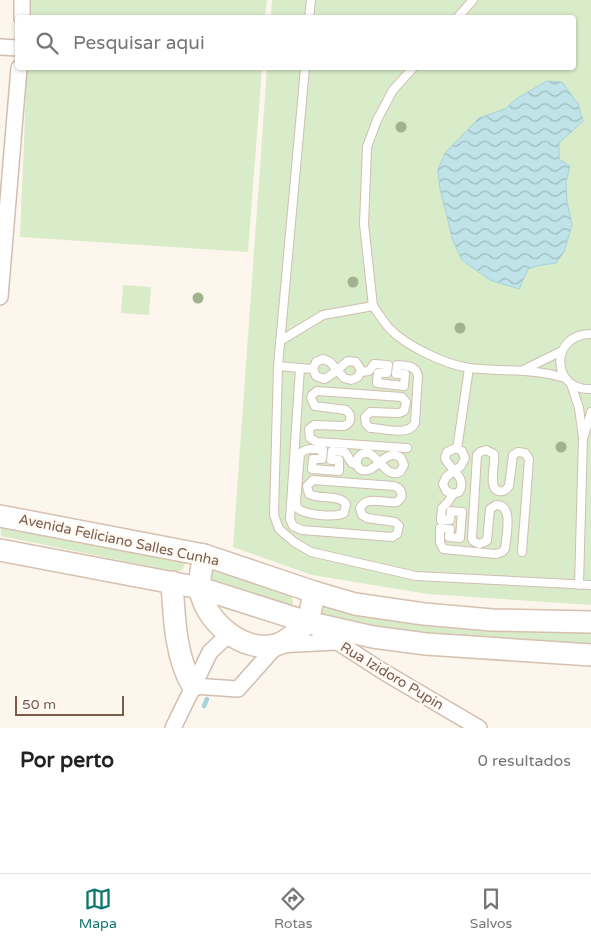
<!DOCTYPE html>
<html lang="pt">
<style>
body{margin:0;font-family:"Varela Round",sans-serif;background:#f2f2f2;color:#222}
.scale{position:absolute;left:15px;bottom:12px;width:109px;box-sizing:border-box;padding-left:5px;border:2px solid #7a5c4d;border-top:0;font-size:14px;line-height:18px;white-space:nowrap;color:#7a5c4d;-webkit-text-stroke:4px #fffaf3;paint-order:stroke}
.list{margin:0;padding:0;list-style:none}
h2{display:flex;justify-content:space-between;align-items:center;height:65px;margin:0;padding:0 20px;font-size:21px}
h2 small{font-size:16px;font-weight:400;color:#767676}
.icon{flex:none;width:28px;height:28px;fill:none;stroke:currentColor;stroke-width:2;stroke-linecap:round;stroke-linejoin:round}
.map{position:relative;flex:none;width:591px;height:728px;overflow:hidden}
.search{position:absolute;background:#fff;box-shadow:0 1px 4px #0004;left:15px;right:15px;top:15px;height:55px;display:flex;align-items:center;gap:12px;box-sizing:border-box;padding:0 18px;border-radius:5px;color:#767676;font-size:19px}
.sheet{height:145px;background:#fff}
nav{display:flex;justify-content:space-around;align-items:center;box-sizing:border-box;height:70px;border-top:1px solid #e0e0e0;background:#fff;font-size:14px;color:#767676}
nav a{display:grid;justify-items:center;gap:2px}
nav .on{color:#0f766e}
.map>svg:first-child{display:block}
.grass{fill:#d8ecc9}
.water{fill:url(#water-waves);stroke:#a5d3da}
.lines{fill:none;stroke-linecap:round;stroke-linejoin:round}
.stream{stroke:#a5d3da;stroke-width:4.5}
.lane-casing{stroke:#d1beb0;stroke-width:10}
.street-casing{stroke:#d1beb0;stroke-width:18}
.secondary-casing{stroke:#d6c0b0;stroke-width:24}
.lane{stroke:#fff;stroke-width:8}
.street{stroke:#fff;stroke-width:15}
.secondary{stroke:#fff;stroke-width:21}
.tree{fill:#a0b28e}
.labels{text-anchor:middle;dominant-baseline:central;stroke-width:4.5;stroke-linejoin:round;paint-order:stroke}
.street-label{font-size:14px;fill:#7a5c4d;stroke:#fffaf3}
</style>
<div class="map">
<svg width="591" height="728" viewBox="0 0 591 728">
<defs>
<pattern id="water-waves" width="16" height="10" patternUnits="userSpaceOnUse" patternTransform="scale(1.25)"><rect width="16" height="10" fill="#bfe3e8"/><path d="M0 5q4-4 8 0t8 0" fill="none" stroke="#a0bbbe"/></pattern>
</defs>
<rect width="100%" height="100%" fill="#fdf6ec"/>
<g class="grass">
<polygon points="30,0 267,0 265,17 29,18"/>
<polygon points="272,0 591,0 591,605 428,594 312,575 233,547 267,68 574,68 574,18 271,17"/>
<polygon points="27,68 262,68 248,252 20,237"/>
<polygon points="123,285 151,287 149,315 121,313"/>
<polygon points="0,520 183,557 185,563 182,570 177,572 1,536"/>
<polygon points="213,565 290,593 293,601 293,607 207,583"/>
<polygon points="325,605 591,630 591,646 414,636 322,619 318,610"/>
</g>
<polygon class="water" points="547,81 562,82 578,104 583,121 559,143 559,159 570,166 566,182 567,201 572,225 564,252 556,263 536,266 528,269 519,289 490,280 462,260 453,241 440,189 438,170 445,153 479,118 505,109 516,99"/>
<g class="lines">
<polyline class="stream" points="204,706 207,699"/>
<defs>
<g id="lane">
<polyline points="309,18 311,0"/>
<polyline points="457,18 473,0"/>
<polyline points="305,68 278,366 274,515 279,529 294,542 311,552 416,576 591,585"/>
<polyline points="373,306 364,224 367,147 377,120 393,90 413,68"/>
<path d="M591,334C549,334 551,391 591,389"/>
<path d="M280,341L323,315L373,306C378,313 383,321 389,328C406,346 446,365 470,368C502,372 534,368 565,378"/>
<polyline points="278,366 300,368"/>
<path d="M313,369L300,368L290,519L293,526L302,530L392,537L397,534L399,526L395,522L367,518L362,515L360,508C366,495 386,504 397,502L401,498C403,492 400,488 394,486L313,480L307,486L309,494C320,500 339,494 346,504L344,513C335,518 305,515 297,508L296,502L300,454C306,447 314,449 323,450L322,459H313L312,469L339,471V460H331L332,451L345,452L352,463L357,465"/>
<path d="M337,370L344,378L351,380L358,377L361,370L356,362L348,361C340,367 333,375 324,379L316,376L313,369L316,362L323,359L330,362L337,370"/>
<polyline points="523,370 562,351"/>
<path d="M361,372L369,371L374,364L388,365L387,373H378L377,383L404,386L405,374H396L397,365C406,366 416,365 418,376L415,423C409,436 386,429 373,428H370L366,424L365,417L370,412L399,413L404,411L406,402L402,397L317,391L312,395L311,398L315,406L346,410C352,415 352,423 344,426L314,425L309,429L310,438L317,442L407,448"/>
<polyline points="571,384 579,408 583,438 579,585"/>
<polyline points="584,436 591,412"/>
<polyline points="457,449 469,368"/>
<path d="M380,463C386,469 391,476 400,472L404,465L401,458C385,446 377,475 361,470C356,466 355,460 360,455C369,449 374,457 380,463"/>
<path d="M454,471L446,477L443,484L446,491L453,494L459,492C468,478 450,470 445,458L447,452L456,448L462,451L465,458L461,466L454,471"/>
<path d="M453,494L448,502L442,508L441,520H450L451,511L462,512L460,538L449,537L450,529L440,528V542L443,549L496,554L502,552L505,549C506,536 514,504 496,505L490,509L487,541L479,544L473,541L472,538L477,455L480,452L486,450L494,454C496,463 487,489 499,491C504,492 506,490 509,486L513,455L518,452L525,453L529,459L522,552"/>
</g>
<g id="street">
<polyline points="22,18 22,0"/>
<polyline points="0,47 18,48"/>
<polyline points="0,297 19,68"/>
<polyline points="314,627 384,672 479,728"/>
<polyline points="193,686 238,689 277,645 336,642"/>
<polyline points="173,728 210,652 229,634"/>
</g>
<g id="secondary">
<polyline points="0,516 204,555 314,592 355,604 424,614 492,620 591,622"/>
<polyline points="0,550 200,588 307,622 373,637 426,644 591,655"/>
<path d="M204,555C203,565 198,579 200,589C205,622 243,653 276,645C283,643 291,637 296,632C299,630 305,626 307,622C311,614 312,601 314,592"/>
<path d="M172,582C174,614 175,658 193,686"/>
</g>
</defs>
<use href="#lane" class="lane-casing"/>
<use href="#street" class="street-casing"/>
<use href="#secondary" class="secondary-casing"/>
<use href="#lane" class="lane"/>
<use href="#street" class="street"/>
<use href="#secondary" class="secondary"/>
</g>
<g class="tree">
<circle cx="401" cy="127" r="5.5"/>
<circle cx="353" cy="282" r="5.5"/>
<circle cx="198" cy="298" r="5.5"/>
<circle cx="460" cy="328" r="5.5"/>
<circle cx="561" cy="447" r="5.5"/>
</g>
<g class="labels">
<g class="street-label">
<text transform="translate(119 540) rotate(12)">Avenida Feliciano Salles Cunha</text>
<text transform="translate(392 676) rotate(31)">Rua Izidoro Pupin</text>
</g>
</g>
</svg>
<div class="scale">50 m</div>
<div class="search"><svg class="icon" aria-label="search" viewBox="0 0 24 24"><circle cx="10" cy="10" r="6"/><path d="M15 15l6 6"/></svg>Pesquisar aqui</div>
</div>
<section class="sheet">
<h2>Por perto<small>0 resultados</small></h2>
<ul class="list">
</ul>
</section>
<nav>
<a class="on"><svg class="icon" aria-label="map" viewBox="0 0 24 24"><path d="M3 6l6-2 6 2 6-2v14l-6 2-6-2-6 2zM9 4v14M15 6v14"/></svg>Mapa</a>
<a><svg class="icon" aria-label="directions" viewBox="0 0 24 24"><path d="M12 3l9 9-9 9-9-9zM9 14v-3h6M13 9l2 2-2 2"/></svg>Rotas</a>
<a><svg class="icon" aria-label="saved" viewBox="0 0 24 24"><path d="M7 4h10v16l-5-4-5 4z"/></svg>Salvos</a>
</nav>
